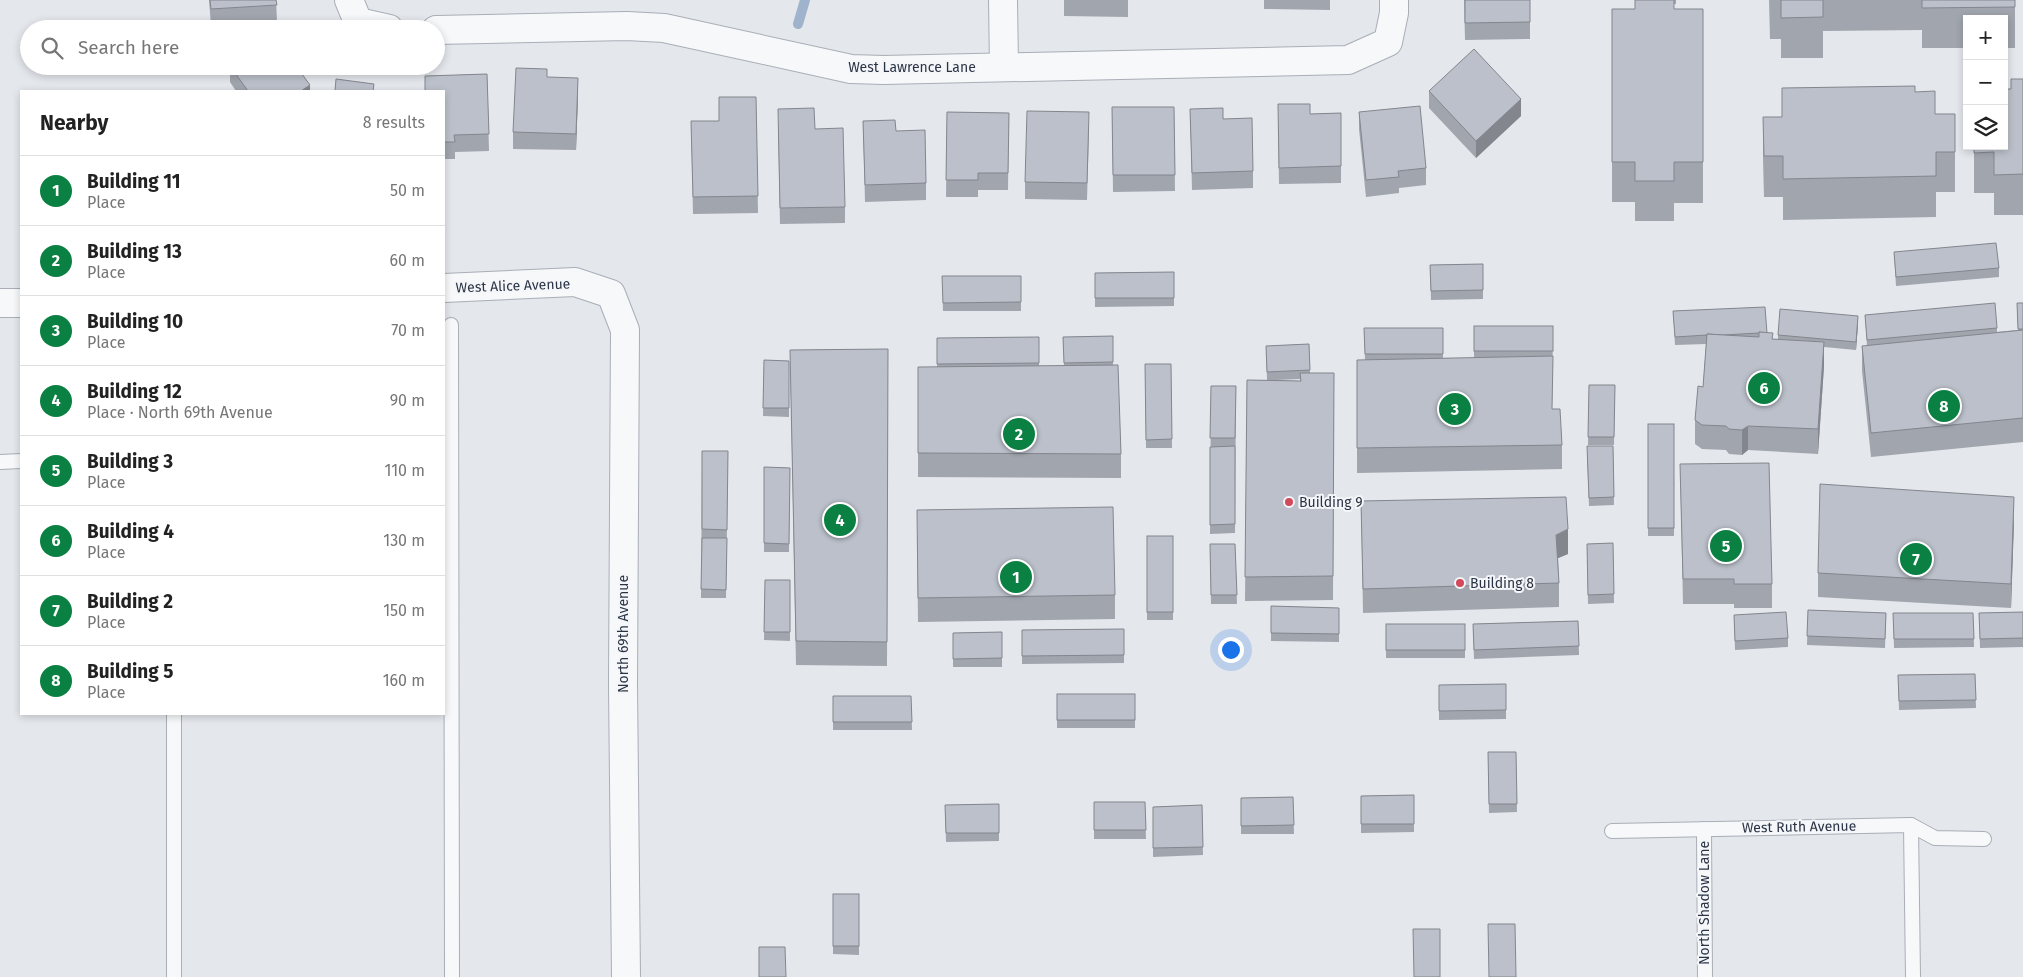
<!DOCTYPE html>
<meta charset="utf-8">
<style>
body{margin:0;font-family:"Fira Sans",sans-serif;background:#f6f6f6;color:#222}
.controls{position:absolute;right:15px;top:15px;display:grid;overflow:hidden;border-radius:0px;box-shadow:0 2px 8px #0003}
.controls button{width:45px;height:45px;display:grid;place-items:center;padding:0;border:0;border-bottom:1px solid #e0e0e0;background:#fff;color:#222;font:25px sans-serif}
.you{position:absolute;left:1230px;top:649px;width:18px;height:18px;margin:-12px;border:4px solid #fff;border-radius:50%;background:#1a73e8;box-shadow:0 0 0 8px #1a73e833}
.badge{display:grid;place-items:center;width:32px;height:32px;border-radius:50%;background:#0b8043;color:#fff;font-size:16px;font-weight:700}
.pin{position:absolute;translate:-50% -50%;border:2px solid #fff;box-shadow:0 1px 5px #0006}
.list{margin:0;padding:0;list-style:none}
h2{display:flex;justify-content:space-between;align-items:center;height:65px;margin:0;padding:0 20px;font-size:21px}
h2 small{font-size:16px;font-weight:400;color:#767676}
.list li{display:grid;grid-template-columns:32px 1fr auto;gap:15px;align-items:center;box-sizing:border-box;height:70px;padding:0 20px;border-top:1px solid #e0e0e0}
.list b{display:block;font-size:19px;white-space:nowrap}
.list p{margin:0;font-size:16px;white-space:nowrap;color:#767676}
.list em{font-size:16px;font-style:normal;color:#767676}
.icon{flex:none;width:28px;height:28px;fill:none;stroke:currentColor;stroke-width:2;stroke-linecap:round;stroke-linejoin:round}
.map{position:relative;flex:none;width:2023px;height:977px;overflow:hidden}
.search{position:absolute;background:#fff;box-shadow:0 2px 8px #0003;left:20px;top:20px;width:425px;height:55px;display:flex;align-items:center;gap:12px;box-sizing:border-box;padding:0 18px;border-radius:28px;color:#767676;font-size:19px}
.panel{position:absolute;background:#fff;box-shadow:0 2px 8px #0003;left:20px;top:90px;width:425px;height:625px;border-radius:0px}
.map>svg:first-child{display:block}
.lines{fill:none;stroke-linecap:round;stroke-linejoin:round}
.stream{stroke:#9fb4cc;stroke-width:10}
.service-casing{stroke:#a9aeb7;stroke-width:16}
.minor-casing{stroke:#a9aeb7;stroke-width:30}
.service{stroke:#f7f8fa;stroke-width:14}
.minor{stroke:#f7f8fa;stroke-width:28}
.wall{fill:#a1a5ae;fill-rule:evenodd}
.shaded-wall{fill:#83868d}
.building{fill:#bbc0ca;stroke:#83868d}
.poi-dot{fill:#d1495b;stroke:#f4f6f9;stroke-width:2}
.labels{text-anchor:middle;dominant-baseline:central;stroke-width:4;stroke-linejoin:round;paint-order:stroke}
.street-label{font-size:14px;fill:#2b3445;stroke:#f4f6f9}
.poi-label{font-size:14px;fill:#2b3445;stroke:#f4f6f9;text-anchor:start}
</style>
<div class="map">
<svg width="2023" height="977" viewBox="0 0 2023 977">
<rect width="100%" height="100%" fill="#e4e7ec"/>
<g class="lines">
<polyline class="stream" points="798,24 805,0"/>
<defs>
<g id="service">
<polyline points="451,325 452,977"/>
<polyline points="0,462 21,461"/>
<polyline points="174,714 174,977"/>
<polyline points="1911,825 1913,977"/>
<polyline points="1704,829 1705,977"/>
<polyline points="1612,831 1911,825 1935,838 1984,839"/>
</g>
<g id="minor">
<polyline points="349,0 358,22 389,29"/>
<polyline points="1003,0 1004,67"/>
<polyline points="436,30 627,26 664,28 851,69 883,70 1348,60 1388,42 1394,13 1394,0"/>
<polyline points="444,288 575,282 611,294 625,330 623,684 626,977"/>
<polyline points="0,303 21,303"/>
</g>
</defs>
<use href="#service" class="service-casing"/>
<use href="#minor" class="minor-casing"/>
<use href="#service" class="service"/>
<use href="#minor" class="minor"/>
</g>
<g class="wall">
<polygon points="209,0 276,0 277,21 211,26"/>
<polygon points="1064,0 1128,0 1128,17 1064,16"/>
<polygon points="1264,0 1330,0 1330,10 1264,9"/>
<polygon points="1464,0 1530,0 1530,39 1465,40"/>
<polygon points="1635,0 1676,0 1676,4 1674,4 1674,9 1703,9 1703,203 1674,203 1674,221 1635,221 1635,202 1612,202 1612,9 1635,9"/>
<polygon points="1769,0 2015,0 2015,48 2004,48 2004,19 1967,19 1967,48 1922,48 1922,30 1823,31 1823,58 1781,58 1781,39 1770,39"/>
<polygon points="230,66 304,66 304,72 302,74 310,91 236,91 230,82"/>
<polygon points="487,74 489,151 455,152 455,159 444,159 444,91 425,91 425,76"/>
<polygon points="547,77 578,95 576,150 513,149 513,132"/>
<polygon points="2011,79 2023,79 2023,215 1994,215 1994,193 1974,193 1974,146 2011,89"/>
<polygon points="1782,88 1915,92 1935,114 1955,114 1955,192 1936,192 1936,217 1783,220 1783,197 1764,197 1763,158 1763,117 1782,117"/>
<polygon points="1429,91 1521,116 1476,158 1429,108"/>
<polygon points="756,97 758,213 693,214 691,121 719,121"/>
<polygon points="1112,107 1174,107 1175,191 1113,192"/>
<polygon points="1190,109 1223,119 1253,171 1253,188 1192,190"/>
<polygon points="947,112 1009,113 1008,190 978,190 978,197 946,197"/>
<polygon points="1359,112 1426,168 1426,185 1399,188 1399,193 1366,197 1359,129"/>
<polygon points="1341,113 1341,183 1279,184 1278,121 1310,114"/>
<polygon points="863,121 896,131 926,183 926,200 865,202"/>
<polygon points="778,126 815,129 845,207 845,223 780,224"/>
<polygon points="1089,129 1087,200 1025,199 1025,182"/>
<polygon points="1894,252 1999,268 1999,277 1896,286"/>
<polygon points="1483,264 1483,299 1431,300 1430,265"/>
<polygon points="1174,272 1174,306 1095,307 1095,273"/>
<polygon points="942,276 1021,276 1021,311 943,311"/>
<polygon points="2017,303 2023,303 2023,442 1871,457 1862,371 1862,346 1867,346 1865,315 1997,328 1997,332 2018,330"/>
<polygon points="1673,311 1767,333 1773,339 1778,339 1778,335 1858,324 1856,350 1824,347 1824,366 1818,454 1748,450 1742,455 1729,454 1726,450 1702,449 1695,444 1695,420 1703,387 1706,344 1675,345"/>
<polygon points="1474,326 1553,326 1552,409 1562,445 1562,469 1357,473 1357,360 1365,360 1364,328 1443,328 1443,358 1474,358"/>
<polygon points="1113,336 1113,365 1121,454 1121,478 918,477 918,367 937,367 937,338 1039,337 1039,366 1064,366 1063,337"/>
<path d="M1309,344L1310,373H1334L1333,600L1245,601L1247,380H1267L1266,346ZM1300,379V381L1277,380Z"/>
<polygon points="888,349 887,666 796,665 790,350"/>
<polygon points="764,360 789,361 789,417 763,416"/>
<polygon points="1145,364 1171,364 1172,448 1146,448"/>
<polygon points="1589,385 1615,385 1614,445 1588,445"/>
<polygon points="1211,386 1236,386 1235,533 1210,534"/>
<rect x="1648" y="424" width="26" height="112"/>
<polygon points="1613,446 1614,505 1589,506 1587,455"/>
<polygon points="702,451 728,451 726,598 701,598"/>
<polygon points="1680,464 1772,584 1772,608 1734,608 1734,604 1683,604"/>
<polygon points="764,467 790,468 789,552 764,552"/>
<polygon points="1361,501 1568,554 1558,558 1559,583 1559,607 1363,613"/>
<polygon points="2014,521 2011,608 1818,597 1818,573"/>
<polygon points="917,535 1115,595 1115,619 918,622"/>
<rect x="1147" y="536" width="26" height="84"/>
<polygon points="1613,543 1614,603 1588,604 1587,544"/>
<polygon points="1210,544 1235,544 1237,604 1211,604"/>
<polygon points="765,580 790,580 790,641 764,640"/>
<polygon points="1271,606 1339,608 1339,642 1271,641"/>
<polygon points="1808,610 1886,613 1885,648 1807,645"/>
<polygon points="2023,612 2023,647 1980,648 1979,613"/>
<polygon points="1893,613 1973,613 1974,647 1894,648"/>
<polygon points="1734,615 1788,638 1788,647 1735,650"/>
<polygon points="1578,621 1579,655 1474,659 1473,624"/>
<rect x="1386" y="624" width="79" height="34"/>
<polygon points="1124,629 1124,663 1022,664 1022,630"/>
<polygon points="1002,632 1002,667 953,667 953,633"/>
<polygon points="1975,674 1976,708 1899,710 1898,675"/>
<polygon points="1506,684 1506,719 1439,720 1439,685"/>
<rect x="1057" y="694" width="78" height="34"/>
<polygon points="833,696 911,696 912,730 833,730"/>
<polygon points="1488,752 1516,752 1517,812 1489,813"/>
<polygon points="1414,795 1414,832 1361,833 1361,796"/>
<polygon points="1293,797 1294,834 1241,834 1241,798"/>
<polygon points="1094,802 1145,802 1146,839 1094,839"/>
<polygon points="999,804 999,841 946,842 945,805"/>
<polygon points="1202,805 1203,855 1153,857 1153,807"/>
<polygon points="833,894 859,894 859,955 833,954"/>
</g>
<g class="shaded-wall">
<polygon points="294,66 304,66 304,72 294,79"/>
<polygon points="578,78 578,95 576,150 576,134"/>
<polygon points="310,85 310,91 301,91"/>
<polygon points="1521,99 1521,116 1476,158 1476,141"/>
<polygon points="1858,316 1858,324 1856,350 1856,342"/>
<polygon points="1824,342 1824,366 1818,454 1818,429"/>
<polygon points="1748,426 1748,450 1742,455 1742,430"/>
<polygon points="2014,497 2014,521 2011,608 2011,584"/>
<polygon points="1568,529 1568,554 1556,559 1556,535"/>
</g>
<g class="building">
<polygon points="210,0 276,0 277,5 211,9"/>
<polygon points="1465,0 1530,0 1530,22 1465,23"/>
<polygon points="1635,0 1674,0 1674,9 1703,9 1703,162 1674,162 1674,181 1635,181 1635,162 1612,162 1612,9 1635,9"/>
<polygon points="1781,0 1823,0 1823,17 1781,18"/>
<polygon points="1922,0 2015,0 2015,7 1922,8"/>
<polygon points="1474,49 1521,99 1476,141 1429,91"/>
<polygon points="230,66 296,66 310,85 301,91 248,91"/>
<polygon points="516,68 547,69 547,77 578,78 576,134 513,132"/>
<polygon points="487,74 489,134 454,135 455,142 444,142 444,91 425,91 425,76"/>
<polygon points="336,79 374,84 373,91 335,91"/>
<polygon points="2011,79 2023,79 2023,174 1994,175 1994,152 1974,153 1974,146 2004,146 2004,89 2011,89"/>
<polygon points="1915,86 1915,92 1935,91 1935,114 1955,114 1955,152 1936,152 1936,176 1783,179 1783,156 1764,156 1763,117 1782,117 1782,88"/>
<polygon points="719,97 756,97 758,196 693,197 691,121 719,121"/>
<polygon points="1278,104 1310,104 1310,114 1341,113 1341,166 1279,168"/>
<polygon points="1420,106 1426,168 1398,171 1399,177 1366,180 1359,112"/>
<polygon points="1112,107 1174,107 1175,175 1113,175"/>
<polygon points="814,108 815,129 843,128 845,207 780,208 778,109"/>
<polygon points="1223,108 1223,119 1252,118 1253,171 1192,173 1190,109"/>
<polygon points="1027,111 1089,112 1087,183 1025,182"/>
<polygon points="947,112 1009,113 1008,173 978,173 978,180 946,180"/>
<polygon points="895,120 896,131 925,130 926,183 865,185 863,121"/>
<polygon points="1996,243 1999,268 1896,277 1894,252"/>
<polygon points="1483,264 1483,290 1431,291 1430,265"/>
<polygon points="1174,272 1174,298 1095,298 1095,273"/>
<polygon points="942,276 1021,276 1021,302 943,303"/>
<polygon points="1995,303 1997,328 1867,340 1865,315"/>
<polygon points="2017,303 2023,303 2023,329 2018,329"/>
<polygon points="1765,307 1767,333 1759,332 1759,333 1723,335 1707,334 1707,335 1675,337 1673,311"/>
<polygon points="1780,309 1858,316 1856,342 1778,335"/>
<rect x="1474" y="326" width="79" height="25"/>
<polygon points="1364,328 1443,328 1443,354 1365,354"/>
<polygon points="2023,330 2023,418 1871,433 1862,346"/>
<polygon points="1759,332 1773,333 1772,339 1824,342 1818,429 1748,426 1742,430 1729,429 1726,426 1702,425 1695,420 1698,386 1703,387 1707,334 1759,337"/>
<polygon points="1113,336 1113,362 1064,363 1063,337"/>
<polygon points="1039,337 1039,363 937,364 937,338"/>
<polygon points="1309,344 1310,370 1267,372 1266,346"/>
<polygon points="888,349 887,642 796,641 790,350"/>
<polygon points="1553,356 1552,409 1560,409 1562,445 1357,448 1357,360"/>
<polygon points="764,360 789,361 789,408 763,408"/>
<polygon points="1145,364 1171,364 1172,439 1146,440"/>
<polygon points="1118,365 1121,454 918,453 918,367"/>
<polygon points="1300,373 1334,373 1333,576 1245,577 1247,380 1301,381"/>
<polygon points="1589,385 1615,385 1614,437 1588,437"/>
<polygon points="1211,386 1236,386 1235,438 1210,438"/>
<rect x="1648" y="424" width="26" height="104"/>
<polygon points="1235,446 1235,524 1210,525 1210,447"/>
<polygon points="1587,446 1613,446 1614,497 1589,498"/>
<polygon points="702,451 728,451 727,530 702,529"/>
<polygon points="1769,463 1772,584 1734,584 1734,579 1683,579 1680,464"/>
<polygon points="764,467 790,468 789,544 764,543"/>
<polygon points="1820,484 2014,497 2011,584 1818,573"/>
<polygon points="1566,497 1568,529 1556,535 1559,583 1363,589 1361,501"/>
<polygon points="1113,507 1115,595 918,598 917,510"/>
<rect x="1147" y="536" width="26" height="76"/>
<polygon points="702,538 727,538 726,590 701,589"/>
<polygon points="1613,543 1614,594 1588,595 1587,544"/>
<polygon points="1210,544 1235,544 1237,595 1211,595"/>
<polygon points="765,580 790,580 790,632 764,632"/>
<polygon points="1271,606 1339,608 1339,634 1271,633"/>
<polygon points="1808,610 1886,613 1885,639 1807,636"/>
<polygon points="1786,612 1788,638 1735,641 1734,615"/>
<polygon points="2023,612 2023,638 1980,639 1979,613"/>
<polygon points="1893,613 1973,613 1974,639 1894,639"/>
<polygon points="1578,621 1579,646 1474,650 1473,624"/>
<rect x="1386" y="624" width="79" height="26"/>
<polygon points="1124,629 1124,655 1022,656 1022,630"/>
<polygon points="1002,632 1002,658 953,659 953,633"/>
<polygon points="1975,674 1976,700 1899,701 1898,675"/>
<polygon points="1506,684 1506,710 1439,711 1439,685"/>
<rect x="1057" y="694" width="78" height="26"/>
<polygon points="833,696 911,696 912,722 833,722"/>
<polygon points="1488,752 1516,752 1517,804 1489,804"/>
<polygon points="1414,795 1414,824 1361,824 1361,796"/>
<polygon points="1293,797 1294,825 1241,826 1241,798"/>
<polygon points="1094,802 1145,802 1146,830 1094,830"/>
<polygon points="999,804 999,833 946,833 945,805"/>
<polygon points="1202,805 1203,847 1153,848 1153,807"/>
<rect x="833" y="894" width="26" height="52"/>
<polygon points="1488,924 1515,924 1516,977 1489,977"/>
<polygon points="1413,929 1440,929 1440,977 1414,977"/>
<polygon points="759,947 785,947 786,977 759,977"/>
</g>
<g class="poi-dot">
<circle cx="1289" cy="502" r="5"/>
<circle cx="1460" cy="583" r="5"/>
</g>
<g class="labels">
<g class="street-label">
<text x="912" y="67">West Lawrence Lane</text>
<text transform="translate(513 286) rotate(-2)">West Alice Avenue</text>
<text transform="translate(623 634) rotate(-90)">North 69th Avenue</text>
<text transform="translate(1799 827) rotate(-1)">West Ruth Avenue</text>
<text transform="translate(1704 903) rotate(-90)">North Shadow Lane</text>
</g>
<g class="poi-label">
<text x="1299" y="502">Building 9</text>
<text x="1470" y="583">Building 8</text>
</g>
</g>
</svg>
<div class="controls">
<button>+</button>
<button>−</button>
<button><svg class="icon" aria-label="layers" viewBox="0 0 24 24"><path d="M12 4l9 5-9 5-9-5zM3 14l9 5 9-5"/></svg></button>
</div>
<div class="you"></div>
<div class="pin badge" style="left:1016px;top:577px">1</div>
<div class="pin badge" style="left:1019px;top:434px">2</div>
<div class="pin badge" style="left:1455px;top:409px">3</div>
<div class="pin badge" style="left:840px;top:520px">4</div>
<div class="pin badge" style="left:1726px;top:546px">5</div>
<div class="pin badge" style="left:1764px;top:388px">6</div>
<div class="pin badge" style="left:1916px;top:559px">7</div>
<div class="pin badge" style="left:1944px;top:406px">8</div>
<div class="search"><svg class="icon" aria-label="search" viewBox="0 0 24 24"><circle cx="10" cy="10" r="6"/><path d="M15 15l6 6"/></svg>Search here</div>
<section class="panel">
<h2>Nearby<small>8 results</small></h2>
<ul class="list">
<li><span class="badge">1</span><div><b>Building 11</b><p>Place</p></div><em>50 m</em></li>
<li><span class="badge">2</span><div><b>Building 13</b><p>Place</p></div><em>60 m</em></li>
<li><span class="badge">3</span><div><b>Building 10</b><p>Place</p></div><em>70 m</em></li>
<li><span class="badge">4</span><div><b>Building 12</b><p>Place · North 69th Avenue</p></div><em>90 m</em></li>
<li><span class="badge">5</span><div><b>Building 3</b><p>Place</p></div><em>110 m</em></li>
<li><span class="badge">6</span><div><b>Building 4</b><p>Place</p></div><em>130 m</em></li>
<li><span class="badge">7</span><div><b>Building 2</b><p>Place</p></div><em>150 m</em></li>
<li><span class="badge">8</span><div><b>Building 5</b><p>Place</p></div><em>160 m</em></li>
</ul>
</section>
</div>
